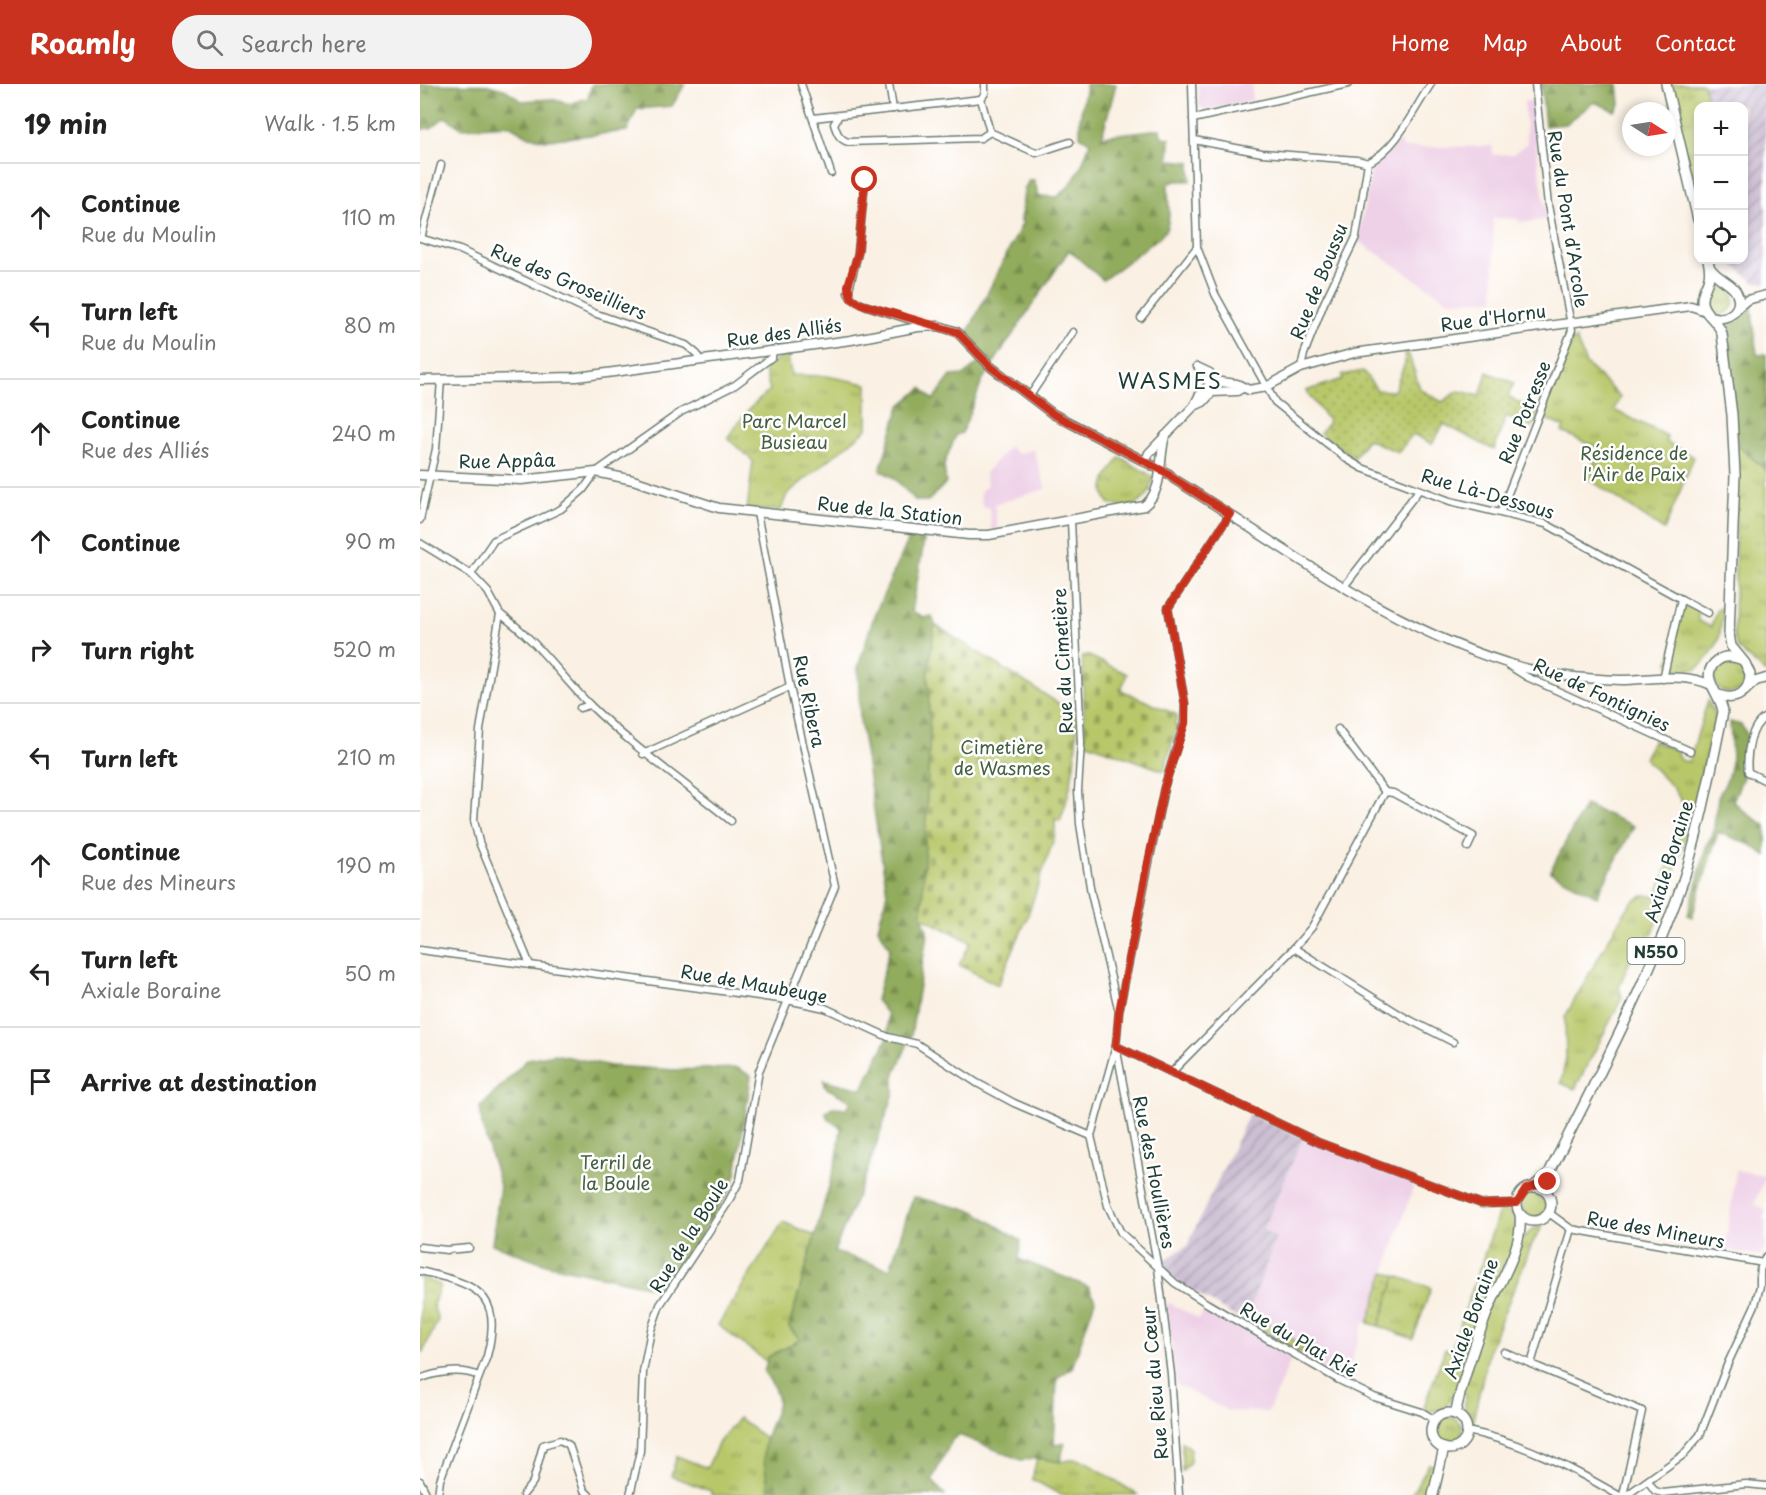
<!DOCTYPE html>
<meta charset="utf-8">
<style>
body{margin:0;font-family:"Playpen Sans",sans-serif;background:#f2f2f2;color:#222}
.controls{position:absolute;right:18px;top:18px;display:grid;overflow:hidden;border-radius:12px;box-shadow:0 3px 9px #0003}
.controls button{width:54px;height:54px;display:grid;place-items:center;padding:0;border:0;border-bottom:2px solid #e0e0e0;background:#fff;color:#222;font:30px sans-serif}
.compass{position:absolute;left:1202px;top:18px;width:54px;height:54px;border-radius:50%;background:#fff;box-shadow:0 3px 9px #0003;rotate:102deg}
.stop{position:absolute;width:18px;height:18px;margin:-14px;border:4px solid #c8321e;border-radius:50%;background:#fff}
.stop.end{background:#c8321e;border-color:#fff;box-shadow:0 2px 6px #0008}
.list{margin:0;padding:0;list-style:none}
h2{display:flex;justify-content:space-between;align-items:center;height:78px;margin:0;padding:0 24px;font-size:26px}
h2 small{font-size:20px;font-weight:400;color:#767676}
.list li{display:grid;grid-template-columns:39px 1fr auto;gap:18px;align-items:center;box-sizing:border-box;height:108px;padding:0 24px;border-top:2px solid #e0e0e0}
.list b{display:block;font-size:22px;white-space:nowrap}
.list p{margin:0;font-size:20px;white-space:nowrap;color:#767676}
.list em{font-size:20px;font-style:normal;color:#767676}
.icon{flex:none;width:33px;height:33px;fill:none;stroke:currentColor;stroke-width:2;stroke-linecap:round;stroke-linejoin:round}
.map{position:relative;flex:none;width:1346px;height:1411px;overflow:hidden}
header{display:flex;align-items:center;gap:36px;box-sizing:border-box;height:84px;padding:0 30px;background:#c8321e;color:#fff}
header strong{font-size:28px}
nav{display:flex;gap:33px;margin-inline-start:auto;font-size:21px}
.search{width:420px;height:54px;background:#f2f2f2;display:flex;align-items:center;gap:15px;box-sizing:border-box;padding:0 21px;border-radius:33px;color:#767676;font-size:22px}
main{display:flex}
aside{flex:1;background:#fff}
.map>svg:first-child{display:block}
.built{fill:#eed0e7}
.industrial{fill:url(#industrial-furrows)}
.grass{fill:url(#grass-tufts);stroke:#6c824e;stroke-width:1.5}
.forest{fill:url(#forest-firs);stroke:#587448;stroke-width:1.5}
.cemetery{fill:url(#cemetery-stones);stroke:#6c824e;stroke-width:1.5}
.garden{fill:url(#garden-dots);stroke:#6c824e;stroke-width:1.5}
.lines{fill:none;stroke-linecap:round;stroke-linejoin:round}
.street-casing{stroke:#6c7c71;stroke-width:9}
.secondary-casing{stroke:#6c7c71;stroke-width:11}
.primary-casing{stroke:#6c7c71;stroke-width:12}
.street{stroke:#fff;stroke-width:6}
.secondary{stroke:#fff;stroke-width:8}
.primary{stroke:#fff;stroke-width:9}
.route{stroke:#c8321e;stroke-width:8}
.labels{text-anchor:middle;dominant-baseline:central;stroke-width:5;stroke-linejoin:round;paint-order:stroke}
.shield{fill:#fff;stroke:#627771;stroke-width:1.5}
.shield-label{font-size:16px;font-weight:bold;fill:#1f3d34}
.street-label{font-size:18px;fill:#1f3d34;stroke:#fff}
.park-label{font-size:18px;fill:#456041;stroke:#fff}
.quarter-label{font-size:21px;letter-spacing:1.5px;fill:#1f3d34;stroke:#fff}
</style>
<header>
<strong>Roamly</strong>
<div class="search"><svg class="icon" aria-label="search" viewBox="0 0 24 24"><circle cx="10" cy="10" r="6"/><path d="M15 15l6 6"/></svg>Search here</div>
<nav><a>Home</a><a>Map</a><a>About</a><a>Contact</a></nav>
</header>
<main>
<aside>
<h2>19 min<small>Walk · 1.5 km</small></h2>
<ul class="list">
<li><svg class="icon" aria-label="ahead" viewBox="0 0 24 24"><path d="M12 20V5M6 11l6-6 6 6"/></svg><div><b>Continue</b><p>Rue du Moulin</p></div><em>110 m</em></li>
<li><svg class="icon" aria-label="left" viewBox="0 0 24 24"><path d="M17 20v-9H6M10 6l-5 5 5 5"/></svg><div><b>Turn left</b><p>Rue du Moulin</p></div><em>80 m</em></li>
<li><svg class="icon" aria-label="ahead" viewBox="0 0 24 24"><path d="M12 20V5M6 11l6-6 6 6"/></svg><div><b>Continue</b><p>Rue des Alliés</p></div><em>240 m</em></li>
<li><svg class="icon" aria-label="ahead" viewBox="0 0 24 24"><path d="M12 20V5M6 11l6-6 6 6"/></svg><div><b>Continue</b></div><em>90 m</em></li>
<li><svg class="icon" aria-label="right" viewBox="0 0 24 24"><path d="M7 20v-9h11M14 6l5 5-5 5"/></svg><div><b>Turn right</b></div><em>520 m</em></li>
<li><svg class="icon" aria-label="left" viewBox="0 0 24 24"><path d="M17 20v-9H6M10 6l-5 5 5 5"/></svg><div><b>Turn left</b></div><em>210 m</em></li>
<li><svg class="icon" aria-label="ahead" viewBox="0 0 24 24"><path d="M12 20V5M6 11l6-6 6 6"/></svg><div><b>Continue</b><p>Rue des Mineurs</p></div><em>190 m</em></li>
<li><svg class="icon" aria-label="left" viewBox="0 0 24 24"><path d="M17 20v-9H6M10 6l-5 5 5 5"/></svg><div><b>Turn left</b><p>Axiale Boraine</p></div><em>50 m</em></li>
<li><svg class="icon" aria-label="arrive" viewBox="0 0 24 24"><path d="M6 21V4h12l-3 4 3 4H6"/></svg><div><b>Arrive at destination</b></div></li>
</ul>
</aside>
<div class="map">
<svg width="1346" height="1411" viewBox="0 0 1346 1411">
<defs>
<pattern id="industrial-furrows" width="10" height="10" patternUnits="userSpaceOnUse" patternTransform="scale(1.5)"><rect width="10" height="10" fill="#ccbed3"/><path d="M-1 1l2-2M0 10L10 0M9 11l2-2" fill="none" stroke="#a59cac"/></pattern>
<pattern id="grass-tufts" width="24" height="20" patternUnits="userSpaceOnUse" patternTransform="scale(1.5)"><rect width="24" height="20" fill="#b8c769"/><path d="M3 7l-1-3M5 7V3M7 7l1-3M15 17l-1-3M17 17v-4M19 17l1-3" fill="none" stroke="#95a357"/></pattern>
<pattern id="forest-firs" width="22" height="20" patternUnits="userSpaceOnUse" patternTransform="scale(1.5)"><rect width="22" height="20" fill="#92ac5d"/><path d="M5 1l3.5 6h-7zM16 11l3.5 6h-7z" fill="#778d4e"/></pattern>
<pattern id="cemetery-stones" width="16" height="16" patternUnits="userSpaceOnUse" patternTransform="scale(1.5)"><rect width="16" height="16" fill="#b8c769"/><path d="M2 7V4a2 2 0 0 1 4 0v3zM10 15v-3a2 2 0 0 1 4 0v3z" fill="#95a357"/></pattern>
<pattern id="garden-dots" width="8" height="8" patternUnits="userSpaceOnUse" patternTransform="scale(1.5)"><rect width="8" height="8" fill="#b8c769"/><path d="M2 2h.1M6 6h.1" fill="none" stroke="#95a357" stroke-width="1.8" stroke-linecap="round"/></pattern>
</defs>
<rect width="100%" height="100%" fill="#fff"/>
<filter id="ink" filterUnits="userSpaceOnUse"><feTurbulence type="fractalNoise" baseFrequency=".0167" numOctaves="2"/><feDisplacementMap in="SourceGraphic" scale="12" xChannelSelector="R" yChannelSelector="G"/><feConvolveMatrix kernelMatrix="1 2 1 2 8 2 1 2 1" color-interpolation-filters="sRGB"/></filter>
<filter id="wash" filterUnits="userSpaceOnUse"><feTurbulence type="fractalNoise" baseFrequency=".008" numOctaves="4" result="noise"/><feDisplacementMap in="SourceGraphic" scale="24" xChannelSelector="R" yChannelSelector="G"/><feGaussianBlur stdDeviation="1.35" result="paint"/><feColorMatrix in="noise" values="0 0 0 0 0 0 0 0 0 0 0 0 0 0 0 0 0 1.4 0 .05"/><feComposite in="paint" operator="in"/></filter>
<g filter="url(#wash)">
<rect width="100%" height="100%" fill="#faf0e3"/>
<g class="built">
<polygon points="778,0 832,0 832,17 786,26 779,22"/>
<polygon points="1104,17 1112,17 1117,71 1127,135 1109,138 1099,138 1099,135 1073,134 1074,216 1029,217 938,157 951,88 980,57 982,64 1072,62 1073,71 1093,70 1107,59"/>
<polygon points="589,362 597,370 613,365 626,405 574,420 578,446 572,448 569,424 562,422 560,408 567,401 565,389"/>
<polygon points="884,1053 996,1095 948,1238 944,1238 924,1297 825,1239 856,1153 843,1146"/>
<polygon points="1316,1086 1346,1092 1334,1120 1346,1126 1343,1135 1346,1136 1346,1161 1341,1172 1305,1166"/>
<polygon points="749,1219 779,1235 787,1222 872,1273 848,1328 808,1327 756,1300 747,1220"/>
</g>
<g class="industrial">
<polygon points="1283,0 1346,0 1346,199 1334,198 1308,176 1324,176 1324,22 1289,22"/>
<polygon points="829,1030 883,1054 843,1146 856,1153 825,1239 758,1198 741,1184 742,1178 767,1162"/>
</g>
<g class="grass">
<polygon points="1246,0 1283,0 1289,22 1278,22 1278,135"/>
<circle cx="1300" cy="216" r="14"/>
<polygon points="1156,255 1166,280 1200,313 1194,326 1247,352 1246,358 1274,373 1244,446 1169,395 1178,364 1142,348 1144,343 1121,333 1151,258"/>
<polygon points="368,269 371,291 407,292 447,300 447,345 367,410 361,426 327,426 333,377 307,354 329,325 350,306 344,284"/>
<polygon points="1317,361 1346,386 1346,589 1317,564 1314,553"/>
<path d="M700,373L733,393C731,416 712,430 689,419C676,403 691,387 700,373Z"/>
<path d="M1267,521L1278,526V537L1291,543L1297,525L1303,524C1299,559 1302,559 1277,585L1256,586L1249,579L1263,523Z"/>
<circle cx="1310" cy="593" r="16"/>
<polygon points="1288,616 1296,633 1271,733 1254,705 1224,674 1233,657 1256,666 1260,676 1269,678"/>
<polygon points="1261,747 1266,749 1249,809 1232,851 1216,862 1199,903 1202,914 1155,1005 1141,999 1146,974 1145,933 1199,837 1212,818 1225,811 1236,813"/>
<circle cx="1114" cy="1120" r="13"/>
<path d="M1080,1125L1094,1131L1095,1149L1105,1153L1114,1144L1123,1142L1113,1158L1070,1263L1052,1340L1045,1327V1310L1035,1307C1029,1322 1022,1329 1005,1327L1004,1322L1025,1265L1031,1267Z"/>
<polygon points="363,1138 395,1152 369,1243 381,1256 348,1273 347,1278 298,1241"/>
<polygon points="976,1192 1011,1204 993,1255 959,1242"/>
<polygon points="0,1193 20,1201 13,1221 18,1236 3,1268 0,1267"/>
<polygon points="829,1228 890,1266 886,1272 826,1236"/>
<circle cx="1029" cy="1346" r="13"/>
<polygon points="319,1334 346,1355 344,1366 350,1411 291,1411 291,1407 251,1392 257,1372 287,1384 299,1358"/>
<polygon points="762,1358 771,1365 770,1378 762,1387"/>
<polygon points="617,1374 640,1378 655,1375 665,1377 718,1411 641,1411 612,1395"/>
<polygon points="1009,1380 1016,1382 1010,1411 991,1411"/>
</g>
<g class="forest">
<polygon points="0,0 68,1 86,6 102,17 131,15 150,20 168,14 172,0 265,0 252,22 217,25 207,47 125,56 106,51 89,41 41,44 25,33 11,44 0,45"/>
<path d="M666,0H696L682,52L740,45L741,52L750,55L749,76L770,78L771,97H755L748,100L749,132L747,144L741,152L683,196L649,166L563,295L542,349L536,351L524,380L526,399L508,417H496L474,394L460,386L480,322L502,304L513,316L531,292L545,291L562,275L546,257L547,250L603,138L601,137L604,106L609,96H614L619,112L637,113C656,99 663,80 670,58L660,52V35Z"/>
<polygon points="1121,0 1198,0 1200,20 1195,27 1174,18 1146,40 1125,42"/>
<path d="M1331,217L1337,271L1346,270V386L1317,361L1307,258C1307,239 1316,229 1331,217Z"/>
<path d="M491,450L505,452L492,527L503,534L512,532L515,541L508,588L510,648L502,833C507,845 510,852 505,863L491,952L474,992V1009L447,1088L414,1168L470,1185L493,1113L554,1127L601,1157L599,1175L669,1203L675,1216L652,1284L637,1294L634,1361L645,1359L640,1378L617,1374L601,1376L539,1351L532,1356L512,1396L525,1411H350C348,1396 342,1378 344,1363C349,1326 372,1325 344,1288L348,1273L380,1256L369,1243L417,1074L421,1044L408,1035L405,1027L413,1023L427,1024L431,1017L405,1003L404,996L442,1005L468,953L467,930L456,916L470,864L458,844L467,809L440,636L438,583L454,532Z"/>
<polygon points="1310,638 1321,641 1329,653 1323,693 1313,717 1329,731 1346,742 1346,772 1331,761 1298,748 1272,833 1268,831 1287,760 1293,750 1298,713 1307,696 1312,674"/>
<polygon points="1165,721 1214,742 1177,812 1130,788"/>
<polygon points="134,970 191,982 255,986 317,984 331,992 316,1090 310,1105 252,1196 241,1205 129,1181 72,1160 80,1102 62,1041 60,1023 108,975"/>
</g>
<g class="cemetery">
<path d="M515,541L657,631C657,668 653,703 640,737L635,735V751L607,834L578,901L539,881L551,858L502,833L510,648L508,588Z"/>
<polygon points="662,572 669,572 707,590 701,606 757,631 755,641 757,643 744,687 665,658"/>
</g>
<g class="garden">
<polygon points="987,265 1000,305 1022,318 1039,307 1060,312 1067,288 1094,299 1088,313 1119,328 1112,343 1086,332 1074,366 1024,340 1012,360 993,350 978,368 947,355 934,374 900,349 909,338 886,307 923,295 922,291 943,287 957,306 974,307 985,279 984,266"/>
<polygon points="965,1188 976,1192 959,1242 948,1239"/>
</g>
</g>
<g filter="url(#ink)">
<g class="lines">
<defs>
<g id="street">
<polyline points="381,0 411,89"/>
<polyline points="469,0 473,25"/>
<polyline points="565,0 565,9 561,15 570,48 616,69 650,58"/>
<polyline points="772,0 777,163 795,210 855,318 925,374 942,384 1030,417 1126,440 1261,515 1243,595"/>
<path d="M418,33L414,40C417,49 419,55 428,58L561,54L570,48"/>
<polyline points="393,34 561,15"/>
<polyline points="773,35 928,0"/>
<polyline points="774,56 842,69 937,76 948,79"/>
<polyline points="445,96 438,169 428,209 431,214 441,220 509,242"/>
<polyline points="0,154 40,166 174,229 266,261 277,270 279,276"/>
<polyline points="1,154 21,81"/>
<polyline points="721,234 777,163"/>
<polyline points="777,282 790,288 795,297"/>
<polyline points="777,282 789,300"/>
<path d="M881,284L884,270L904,219L936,153L948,79C978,63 992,28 1011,0"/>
<polyline points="609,313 653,248"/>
<polyline points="1081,427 1152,246 1128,121 1115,0"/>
<polyline points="810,430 748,524 765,620 764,639 744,704 699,927 696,962 671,1052 688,1122 701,1149 755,1199 788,1220 919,1296 954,1313 1002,1328 1015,1336"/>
<polyline points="0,436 16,365 21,296"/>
<polyline points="651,437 661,658 658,707 660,740 671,809 698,924"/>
<polyline points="0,459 51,490 68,508 80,530 60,646 54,736 59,758 110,881"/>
<polyline points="51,490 74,456 141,425 163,406 176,388 261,328 315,301 352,273 353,266"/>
<polyline points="923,504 999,406"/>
<polyline points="1261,515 1288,529"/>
<path d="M80,530C115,554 140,591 170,621C214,664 264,698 311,737"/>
<polyline points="1088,581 1107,593 1270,667"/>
<polyline points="160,624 170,621"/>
<path d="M1346,633C1330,641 1326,671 1328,688L1346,697"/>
<polyline points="918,645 965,708"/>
<polyline points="223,670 370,603"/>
<polyline points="874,864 892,843 965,708 973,709 1053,752 1048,763"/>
<polyline points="0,866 367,916 405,924 468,953 497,960 557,999 594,1019 671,1052"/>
<polyline points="696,962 738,1184 751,1290 759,1411"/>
<polyline points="696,962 900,1059 1062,1120 1097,1119"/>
<polyline points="751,989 874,864 984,933 1033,958"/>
<polyline points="1129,1129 1151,1145 1343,1179"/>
<polyline points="1151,1145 1111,1280 1222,1327 1203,1411"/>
<polyline points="0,1163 27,1166 49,1164"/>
<path d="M0,1187C54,1200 84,1207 67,1272L20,1396L18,1411"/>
<polyline points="1084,1268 1111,1280"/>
<path d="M0,1295C16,1288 42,1284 58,1292"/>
<path d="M1047,1347C1102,1358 1150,1383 1198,1411"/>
<polyline points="0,1397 7,1411"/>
<polyline points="1228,1397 1235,1407 1243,1409 1326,1400 1346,1402"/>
<polyline points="103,1411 113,1398 123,1361 140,1356 149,1361 164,1406 169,1411"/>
<polyline points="210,1411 220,1367 223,1288 231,1246 240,1221 307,1120 320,1096 339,987 415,802 370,603 337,429"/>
<polyline points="1207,1411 1263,1371 1280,1351 1308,1279 1335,1221 1340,1202 1340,1186 1346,1172"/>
</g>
<g id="secondary">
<polyline points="1316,225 1327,216 1346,211"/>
<path d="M0,296L157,293L431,256L498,243L519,242L537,248L571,283L633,330L749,390L754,395C867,465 972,547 1101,583C1133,592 1168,595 1201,596C1230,596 1264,588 1291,601"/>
<polyline points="774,322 783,318 792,308 817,307 822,304"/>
<polyline points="725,378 729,369 774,322 779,312 793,297 817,300 829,306 846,303 881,284 934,269 1271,222 1286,227"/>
<path d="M0,391L101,396L176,388L213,396L299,424L549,451H569L724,422C745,405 738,376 745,352"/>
<polyline points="1325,607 1336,597 1346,594"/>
</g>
<g id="primary">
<polyline points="1246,0 1278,136"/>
<path d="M1288,176C1294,199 1281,203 1282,218C1283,230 1299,237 1302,250L1312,331L1315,391L1309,550L1311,562L1325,579L1330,590C1330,608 1316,618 1299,611"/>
<path d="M1290,184C1298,196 1313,199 1317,210C1324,226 1307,237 1293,233"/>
<path d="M1114,1102L1128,1091C1177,995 1228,899 1263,797C1281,742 1291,685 1303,628C1302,611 1277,592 1297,577C1304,571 1312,572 1320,575"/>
<circle cx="1114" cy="1120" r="17"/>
<circle cx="1029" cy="1347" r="18"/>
<path d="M1035,1330C1043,1295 1054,1262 1067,1229C1079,1198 1104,1163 1100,1130"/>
<polyline points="1013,1411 1024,1364"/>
</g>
</defs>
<use href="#street" class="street-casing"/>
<use href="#secondary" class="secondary-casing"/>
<use href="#primary" class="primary-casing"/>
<use href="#street" class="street"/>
<use href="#secondary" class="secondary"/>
<use href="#primary" class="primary"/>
</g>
</g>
<g class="lines" filter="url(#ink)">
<polyline class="route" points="445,96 438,169 428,202 431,214 441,220 537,248 571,283 633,330 749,390 754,395 810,430 748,524 765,620 765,639 744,704 729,774 699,927 696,962 900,1059 1062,1120 1097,1119 1106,1105 1120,1100 1128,1091 1128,1098"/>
</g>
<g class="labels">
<rect class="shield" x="1207.5" y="854" width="57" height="26" rx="4.5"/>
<g class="shield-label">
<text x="1236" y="867">N550</text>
</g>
<g class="street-label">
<text transform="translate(1149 135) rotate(81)">Rue du Pont d'Arcole</text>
<text transform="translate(149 197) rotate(23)">Rue des Groseilliers</text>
<text transform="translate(898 197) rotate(-68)">Rue de Boussu</text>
<text transform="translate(1073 233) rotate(-8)">Rue d'Hornu</text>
<text transform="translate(364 248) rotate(-8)">Rue des Alliés</text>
<text transform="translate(1104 328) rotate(-68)">Rue Potresse</text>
<text transform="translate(87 376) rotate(-1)">Rue Appâa</text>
<text transform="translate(1068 409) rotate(16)">Rue Là-Dessous</text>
<text transform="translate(470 426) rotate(6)">Rue de la Station</text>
<text transform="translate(642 577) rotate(-93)">Rue du Cimetière</text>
<text transform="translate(1182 610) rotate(25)">Rue de Fontignies</text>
<text transform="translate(390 617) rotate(78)">Rue Ribera</text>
<text transform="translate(1248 777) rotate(-73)">Axiale Boraine</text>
<text transform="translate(334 899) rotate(10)">Rue de Maubeuge</text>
<text transform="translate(735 1088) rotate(79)">Rue des Houllières</text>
<text transform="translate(1236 1145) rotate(10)">Rue des Mineurs</text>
<text transform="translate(268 1151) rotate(-58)">Rue de la Boule</text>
<text transform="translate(1050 1234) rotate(-70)">Axiale Boraine</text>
<text transform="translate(879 1255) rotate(30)">Rue du Plat Rié</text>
<text transform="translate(734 1299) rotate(-95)">Rue Rieu du Cœur</text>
</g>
<g class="park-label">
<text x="374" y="336">Parc Marcel<tspan x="374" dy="21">Busieau</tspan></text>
<text x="1214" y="368">Résidence de<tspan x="1214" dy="21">l'Air de Paix</tspan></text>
<text x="582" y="662">Cimetière<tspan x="582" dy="21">de Wasmes</tspan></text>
<text x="196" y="1077">Terril de<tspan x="196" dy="21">la Boule</tspan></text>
</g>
<g class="quarter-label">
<text x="750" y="296">WASMES</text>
</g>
</g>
</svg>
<div class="controls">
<button>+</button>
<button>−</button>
<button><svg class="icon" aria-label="locate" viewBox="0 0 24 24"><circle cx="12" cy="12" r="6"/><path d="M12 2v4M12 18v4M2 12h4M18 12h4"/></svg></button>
</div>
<svg class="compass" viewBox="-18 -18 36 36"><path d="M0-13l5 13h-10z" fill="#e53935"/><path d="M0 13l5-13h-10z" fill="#767676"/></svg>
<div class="stop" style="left:445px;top:96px"></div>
<div class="stop end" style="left:1128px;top:1098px"></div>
</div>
</main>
